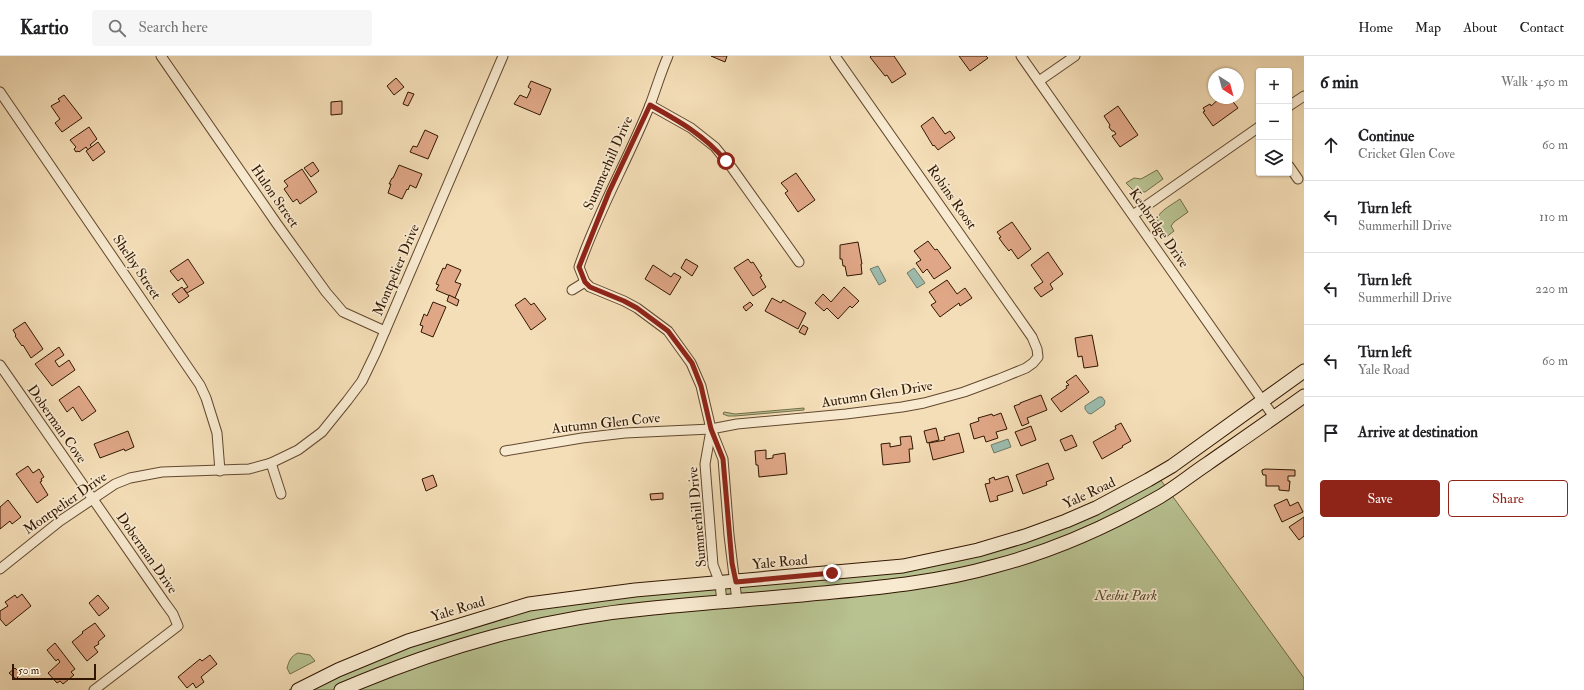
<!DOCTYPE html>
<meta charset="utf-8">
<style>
body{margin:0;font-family:"IM FELL Double Pica",serif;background:#f6f6f6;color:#202124}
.controls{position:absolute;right:12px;top:12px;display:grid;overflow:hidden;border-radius:4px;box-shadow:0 1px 3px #0004}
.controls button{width:36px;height:36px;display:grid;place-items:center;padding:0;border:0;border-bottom:1px solid #e0e0e0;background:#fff;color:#202124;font:20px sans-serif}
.compass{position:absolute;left:1208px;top:12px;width:36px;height:36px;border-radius:50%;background:#fff;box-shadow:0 1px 3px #0004;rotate:144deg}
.scale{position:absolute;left:12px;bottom:10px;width:84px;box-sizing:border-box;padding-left:4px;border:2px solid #311601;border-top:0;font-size:11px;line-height:14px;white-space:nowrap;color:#311601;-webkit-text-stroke:3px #f8ead0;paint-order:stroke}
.stop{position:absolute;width:12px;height:12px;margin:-9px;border:3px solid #8f2418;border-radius:50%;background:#fff}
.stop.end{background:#8f2418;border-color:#fff;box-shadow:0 1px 4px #0008}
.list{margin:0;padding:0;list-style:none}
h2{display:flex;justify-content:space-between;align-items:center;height:52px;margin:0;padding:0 16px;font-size:17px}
h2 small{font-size:13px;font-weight:400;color:#757577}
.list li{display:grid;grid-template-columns:26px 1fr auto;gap:12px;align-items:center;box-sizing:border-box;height:72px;padding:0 16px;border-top:1px solid #e0e0e0}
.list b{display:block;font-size:15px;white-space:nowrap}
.list p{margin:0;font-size:13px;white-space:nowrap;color:#757577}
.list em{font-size:13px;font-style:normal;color:#757577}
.actions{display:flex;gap:8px;padding:12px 16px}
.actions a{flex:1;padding:9px 0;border:1px solid #8f2418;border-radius:4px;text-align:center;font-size:14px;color:#8f2418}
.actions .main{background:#8f2418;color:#fff}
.icon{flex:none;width:22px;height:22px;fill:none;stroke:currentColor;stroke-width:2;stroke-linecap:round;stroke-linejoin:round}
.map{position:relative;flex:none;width:1304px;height:634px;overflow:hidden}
header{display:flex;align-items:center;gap:24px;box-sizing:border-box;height:56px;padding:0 20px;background:#fff;border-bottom:1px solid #e0e0e0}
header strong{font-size:19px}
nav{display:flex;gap:22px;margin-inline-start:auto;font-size:14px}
.search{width:280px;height:36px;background:#f6f6f6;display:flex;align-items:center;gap:10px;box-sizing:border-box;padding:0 14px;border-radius:4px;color:#757577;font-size:15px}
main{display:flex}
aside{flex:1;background:#fff}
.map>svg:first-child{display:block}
.green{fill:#b8c291;stroke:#746c49}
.water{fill:#9cbcae;stroke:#717a69}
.building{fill:#e0a787;stroke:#311601}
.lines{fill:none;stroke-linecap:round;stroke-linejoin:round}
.minor-casing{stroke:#62482e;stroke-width:11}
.secondary-casing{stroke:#311601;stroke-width:15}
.minor{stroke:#f8ead0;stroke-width:9}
.secondary{stroke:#f8ead0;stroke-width:13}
.route{stroke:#8f2418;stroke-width:5}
.labels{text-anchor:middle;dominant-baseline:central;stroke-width:3.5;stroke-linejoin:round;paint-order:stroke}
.street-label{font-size:14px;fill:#311601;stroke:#f8ead0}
.park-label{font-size:14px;font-style:italic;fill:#5a4a2c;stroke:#f8ead0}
</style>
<header>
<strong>Kartio</strong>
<div class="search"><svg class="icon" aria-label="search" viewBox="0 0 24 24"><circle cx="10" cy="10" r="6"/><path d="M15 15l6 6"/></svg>Search here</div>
<nav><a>Home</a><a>Map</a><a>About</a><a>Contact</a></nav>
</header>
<main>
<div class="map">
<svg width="1304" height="634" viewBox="0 0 1304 634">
<rect width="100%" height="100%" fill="#f4deb7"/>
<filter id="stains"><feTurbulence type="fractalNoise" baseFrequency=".005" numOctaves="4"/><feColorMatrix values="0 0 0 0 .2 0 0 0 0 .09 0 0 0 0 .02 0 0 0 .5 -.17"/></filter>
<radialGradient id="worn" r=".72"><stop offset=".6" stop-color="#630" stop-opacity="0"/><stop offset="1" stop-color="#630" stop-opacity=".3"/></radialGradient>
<g class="green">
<polygon points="1157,114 1163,123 1145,136 1135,136 1126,127 1134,122 1141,123"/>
<path d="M1180,143L1188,156L1174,166L1171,170L1174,175L1165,182C1149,159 1161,156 1180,143Z"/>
<polygon points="804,352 804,354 735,360 728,360 723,358 724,356 735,358"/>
<polygon points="1155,416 1304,622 1304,634 289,634 304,626 521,549 924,503 1007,483 1089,452"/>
<path d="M298,597L310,599L315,605L290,618L287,612C289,605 291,600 298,597Z"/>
</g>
<g class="water">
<polygon points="878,210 886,225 879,229 870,213"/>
<polygon points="914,212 925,227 917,232 907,217"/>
<polygon points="1099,341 1102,341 1105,345 1104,349 1091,358 1088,357 1085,353 1085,350"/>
<polygon points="1008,383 1011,391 994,397 991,389"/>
</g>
<g class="building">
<polygon points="711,0 727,0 725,6"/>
<polygon points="871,0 894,0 906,18 892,27 887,19 885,20 870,1"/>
<polygon points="959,0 986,0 988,2 970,15"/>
<polygon points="396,22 404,31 394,39 387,30"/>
<polygon points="531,25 551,33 540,59 514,48 520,39 527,42 531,33 528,31"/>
<polygon points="408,36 414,38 408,50 403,48"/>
<polygon points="64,39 82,62 62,76 55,67 60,63 51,50 60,45 58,43"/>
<polygon points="1220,42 1230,42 1238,52 1213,70 1203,56 1205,55 1203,52 1210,48 1211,50"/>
<polygon points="342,45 342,58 331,59 331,46"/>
<polygon points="1118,50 1138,79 1120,91 1112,80 1116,78 1114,75 1112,75 1109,71 1110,69 1104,60"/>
<polygon points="933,61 945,78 950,75 955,82 938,94 934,89 933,90 921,70"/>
<polygon points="89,71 97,83 90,89 92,91 88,94 86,91 79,96 78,95 76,96 74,93 76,91 70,84"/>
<polygon points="425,74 438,80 428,103 410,96 413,90 417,91"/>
<polygon points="98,86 105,96 93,105 86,95"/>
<polygon points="313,106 319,115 311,121 304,112"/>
<polygon points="399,109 422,118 416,132 410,129 408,134 407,133 402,143 388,137 391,128 389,128 392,122 393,122"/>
<polygon points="302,113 317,136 300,148 297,143 293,146 284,133 288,130 284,125"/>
<polygon points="796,117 815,144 798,156 785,137 788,135 781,127"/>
<polygon points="1012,166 1031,193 1018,203 1011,193 1009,195 1004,189 999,182 1001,181 997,176"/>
<polygon points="928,185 935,194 937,193 951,212 934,223 927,213 923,217 916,207 921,204 914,195"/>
<polygon points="858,186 862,208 861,208 862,218 847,220 845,210 843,210 842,203 840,203 840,189"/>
<polygon points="1048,196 1063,218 1050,228 1053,233 1041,241 1034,232 1043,226 1031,209"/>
<polygon points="188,203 204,227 187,237 184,233 188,231 182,222 178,225 170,215"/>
<polygon points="686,203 698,210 692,220 681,212"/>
<polygon points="748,203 751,207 753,206 762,220 760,221 766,231 753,240 734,212"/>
<polygon points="447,208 461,214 455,226 461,228 455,242 436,234 439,229 436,228 443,212 445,213"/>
<polygon points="653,209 671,221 674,217 681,221 670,239 645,223"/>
<polygon points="947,224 957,238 965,232 972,242 960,250 959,247 940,261 931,249 936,246 929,236"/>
<polygon points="182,231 189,240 179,247 172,238"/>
<polygon points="844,231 859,245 852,252 850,250 838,263 827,252 824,255 815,247 823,238 831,246"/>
<polygon points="449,239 459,244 457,250 447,245"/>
<polygon points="525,242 531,249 534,247 546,263 531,274 515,249"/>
<polygon points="772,242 781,247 783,244 806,257 798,273 765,255"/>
<polygon points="433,246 446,251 433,281 421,276 423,270 420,269 424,258 427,260"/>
<polygon points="750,246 753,249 746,255 743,251"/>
<polygon points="25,266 43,293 31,302 23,289 22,290 15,280 16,279 13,274"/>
<polygon points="803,269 808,272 805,279 799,276"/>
<polygon points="1092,279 1098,310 1084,312 1082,300 1078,301 1075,282"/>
<polygon points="59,291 64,299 55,305 59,311 69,304 75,314 52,330 35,308"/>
<polygon points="1076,319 1089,336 1061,356 1051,343 1067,332 1066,330 1069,329 1066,326"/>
<polygon points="79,330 96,355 82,365 73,351 67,356 59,344"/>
<polygon points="1041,339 1047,354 1027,362 1029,367 1022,370 1014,350 1020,348 1020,347"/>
<polygon points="1001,357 1007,373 996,376 998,382 986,386 984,380 974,383 970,368 979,365 978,362 992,358 993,360"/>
<polygon points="1121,367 1131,385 1122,390 1123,391 1102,403 1093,386 1116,373 1115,370"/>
<polygon points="1031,370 1036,384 1021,390 1015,376"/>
<polygon points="936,372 939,384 927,387 924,375"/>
<polygon points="128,375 134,391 125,395 124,393 100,402 94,388"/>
<polygon points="959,377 964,396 933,404 929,387 945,384 944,381"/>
<polygon points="1072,379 1077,390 1065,395 1060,384"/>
<polygon points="911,380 913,393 909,393 910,406 883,409 881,388 890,387 890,391 901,389 900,381"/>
<polygon points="766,394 766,403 773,402 773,399 785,397 787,418 759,421 758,409 756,409 755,395"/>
<polygon points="1048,407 1054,423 1046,426 1047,429 1023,438 1016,419"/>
<polygon points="28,410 33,417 39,413 44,421 41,423 42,425 40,426 48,439 37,447 16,418"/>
<polygon points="1265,413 1295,414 1295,420 1288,420 1288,425 1290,425 1289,435 1279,434 1279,430 1266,430 1266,419 1263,419 1262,416 1262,414"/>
<polygon points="433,419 437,430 426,435 422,423"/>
<polygon points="1008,420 1013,435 997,440 998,444 990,446 985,428 990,427 989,423 994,421 995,424"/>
<polygon points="663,437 663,443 651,444 650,438"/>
<polygon points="1287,443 1290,450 1298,446 1303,456 1282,466 1274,449"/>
<polygon points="8,444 21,461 12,468 10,465 0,473 0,451"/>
<polygon points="1304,461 1304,480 1299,484 1289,471"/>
<polygon points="22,538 31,550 6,570 0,563 0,555 8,550 5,546 15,539 17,542"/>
<polygon points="98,539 109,552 99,560 89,547"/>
<polygon points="95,567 105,580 98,586 99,588 94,591 98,596 87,605 72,586 83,577 82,576"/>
<polygon points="55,587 75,613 71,616 74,619 63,628 60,625 57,627 48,617 60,606 58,603 56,605 47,594"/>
<polygon points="210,599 217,608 201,621 204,626 196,632 193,627 187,632 178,621 200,603 202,605"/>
<polygon points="15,612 21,618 16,623 9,617"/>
</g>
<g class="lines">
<defs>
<g id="minor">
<polyline points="161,0 277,168 326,236 343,256 385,275"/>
<path d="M668,0C661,16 656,33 650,49C628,104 598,155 579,211L585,226L590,231L624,245L637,252L668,275L691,307L701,330L711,373L723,403L729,479L737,545"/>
<polyline points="1021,0 1274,361"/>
<polyline points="1039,25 1075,0"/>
<polyline points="0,36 200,329 206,342 217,377 220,415"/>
<polyline points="650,49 691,72 715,91 732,112 799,206"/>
<polyline points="1289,50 1304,40"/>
<polyline points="1289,110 1298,123"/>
<polyline points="1133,159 1259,71"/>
<polyline points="572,234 585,226"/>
<polyline points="0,309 165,547 173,558 178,570 94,634"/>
<polyline points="711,374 705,408 713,509 720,527 722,547"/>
<polyline points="505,395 582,382 625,377 711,373 737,368 846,358 902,351 924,347 964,336 999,323 1026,312 1033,307 1038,301 1037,293 1032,281 835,0"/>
<polyline points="271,407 281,438"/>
<polyline points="0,513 60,465 115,428 130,422 162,416 249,413 271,407 298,394 322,376 347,345 362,325 376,296 503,0"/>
</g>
<g id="secondary">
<polyline points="298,634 338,614 408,585 529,548 635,534 903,510 978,494 1025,480 1066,465 1096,452 1148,424 1172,410 1304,315"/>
<path d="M341,634C444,590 542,562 653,552C713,546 773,542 833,536C887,531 942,525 995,510C1053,495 1109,470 1161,440C1177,430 1192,418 1207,408C1240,385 1272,363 1304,340"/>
</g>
</defs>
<use href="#minor" class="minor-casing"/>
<use href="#secondary" class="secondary-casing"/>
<use href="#minor" class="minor"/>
<use href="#secondary" class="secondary"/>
</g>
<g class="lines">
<path class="route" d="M726,105C704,79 679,65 650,49L609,136L579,211L585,226L590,231L624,245L637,252L668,275L692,307L701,330L711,373L723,403L732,507L736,526L832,517"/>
</g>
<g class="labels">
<g class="street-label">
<text transform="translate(608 107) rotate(-66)">Summerhill Drive</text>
<text transform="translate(275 140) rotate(55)">Hulon Street</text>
<text transform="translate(952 141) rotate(55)">Robins Roost</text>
<text transform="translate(1159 172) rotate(55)">Kenbridge Drive</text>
<text transform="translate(137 211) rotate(56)">Shelby Street</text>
<text transform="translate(396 214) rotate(-67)">Montpelier Drive</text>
<text transform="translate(877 338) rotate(-9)">Autumn Glen Drive</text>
<text transform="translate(606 367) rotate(-6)">Autumn Glen Cove</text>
<text transform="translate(57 368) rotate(55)">Doberman Cove</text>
<text transform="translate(1089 437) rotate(-25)">Yale Road</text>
<text transform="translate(65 447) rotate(-35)">Montpelier Drive</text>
<text transform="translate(697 461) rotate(-95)">Summerhill Drive</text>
<text transform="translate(147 497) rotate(55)">Doberman Drive</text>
<text transform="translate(780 506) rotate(-5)">Yale Road</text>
<text transform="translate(458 553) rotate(-17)">Yale Road</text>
</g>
<g class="park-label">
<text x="1126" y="539">Nesbit Park</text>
</g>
</g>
<rect width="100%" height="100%" filter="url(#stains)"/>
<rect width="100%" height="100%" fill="url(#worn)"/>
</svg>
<div class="controls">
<button>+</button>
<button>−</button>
<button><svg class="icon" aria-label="layers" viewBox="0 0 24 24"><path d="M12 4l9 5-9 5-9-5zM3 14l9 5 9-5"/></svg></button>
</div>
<svg class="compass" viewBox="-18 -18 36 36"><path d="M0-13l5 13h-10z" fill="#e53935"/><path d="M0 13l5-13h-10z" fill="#757577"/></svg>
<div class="scale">50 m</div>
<div class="stop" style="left:726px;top:105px"></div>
<div class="stop end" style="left:832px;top:517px"></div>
</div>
<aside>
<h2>6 min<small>Walk · 450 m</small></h2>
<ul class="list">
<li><svg class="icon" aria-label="ahead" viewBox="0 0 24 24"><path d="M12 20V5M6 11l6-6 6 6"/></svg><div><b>Continue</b><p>Cricket Glen Cove</p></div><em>60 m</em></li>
<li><svg class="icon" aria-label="left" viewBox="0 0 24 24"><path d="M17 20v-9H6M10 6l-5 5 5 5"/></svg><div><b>Turn left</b><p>Summerhill Drive</p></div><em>110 m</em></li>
<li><svg class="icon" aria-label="left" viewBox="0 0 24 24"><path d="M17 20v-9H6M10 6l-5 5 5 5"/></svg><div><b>Turn left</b><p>Summerhill Drive</p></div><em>220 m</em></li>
<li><svg class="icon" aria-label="left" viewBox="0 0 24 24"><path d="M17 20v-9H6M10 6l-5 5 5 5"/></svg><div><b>Turn left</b><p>Yale Road</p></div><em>60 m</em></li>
<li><svg class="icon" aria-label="arrive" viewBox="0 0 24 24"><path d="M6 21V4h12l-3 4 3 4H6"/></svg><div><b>Arrive at destination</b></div></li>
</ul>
<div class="actions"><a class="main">Save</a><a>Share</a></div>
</aside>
</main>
